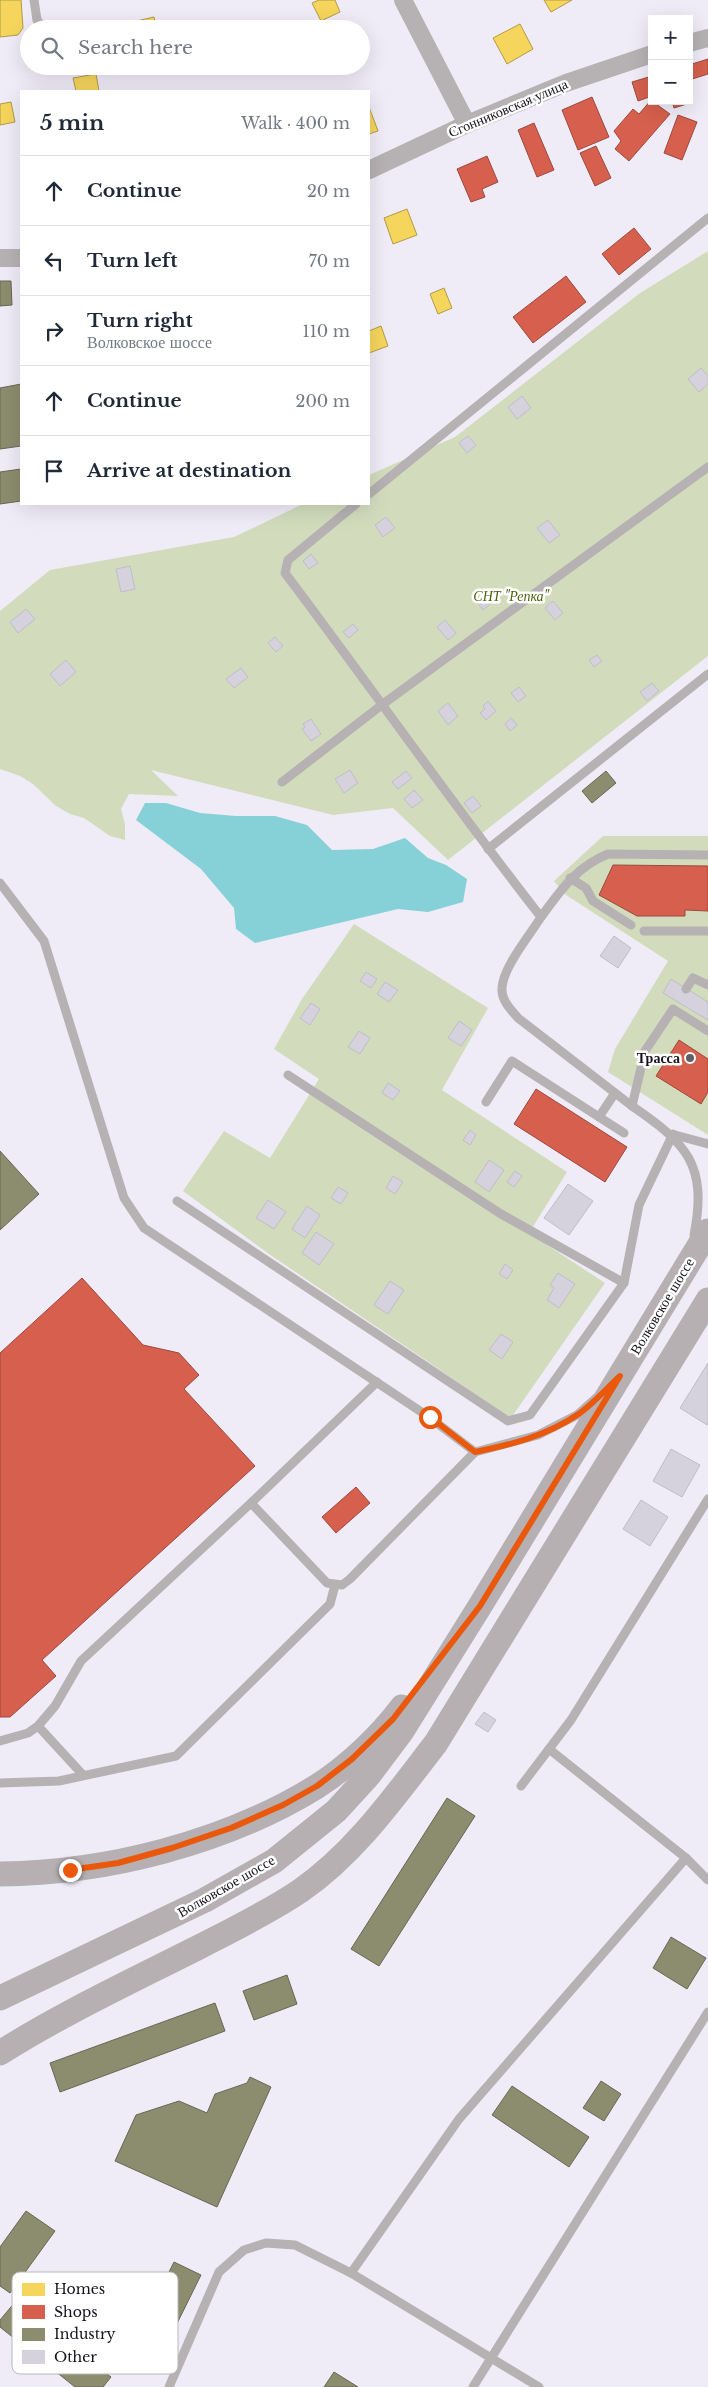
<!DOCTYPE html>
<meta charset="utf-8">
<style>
body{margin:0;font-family:"Libre Baskerville",serif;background:#f2f2f3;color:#1f2937}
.controls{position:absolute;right:15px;top:15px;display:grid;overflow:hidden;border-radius:0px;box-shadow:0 5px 20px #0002}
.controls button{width:45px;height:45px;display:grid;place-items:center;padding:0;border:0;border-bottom:1px solid #e0e1e3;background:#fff;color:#1f2937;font:25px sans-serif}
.stop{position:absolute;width:15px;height:15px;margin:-11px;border:4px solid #ea580c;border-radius:50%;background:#fff}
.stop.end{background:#ea580c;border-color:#fff;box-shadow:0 1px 5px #0008}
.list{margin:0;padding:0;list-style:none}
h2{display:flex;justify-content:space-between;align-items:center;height:65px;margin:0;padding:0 20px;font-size:21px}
h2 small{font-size:16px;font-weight:400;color:#747a83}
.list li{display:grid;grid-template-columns:32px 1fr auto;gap:15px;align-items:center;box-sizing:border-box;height:70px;padding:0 20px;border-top:1px solid #e0e1e3}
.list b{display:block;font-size:19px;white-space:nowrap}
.list p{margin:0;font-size:16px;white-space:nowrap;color:#747a83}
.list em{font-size:16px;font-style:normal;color:#747a83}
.icon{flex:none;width:28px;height:28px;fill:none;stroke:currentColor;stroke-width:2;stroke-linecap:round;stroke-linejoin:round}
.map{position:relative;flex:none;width:708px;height:2387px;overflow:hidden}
.search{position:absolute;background:#fff;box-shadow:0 5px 20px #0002;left:20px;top:20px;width:350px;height:55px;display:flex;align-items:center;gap:12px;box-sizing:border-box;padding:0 18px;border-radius:28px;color:#747a83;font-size:19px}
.panel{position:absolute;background:#fff;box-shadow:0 5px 20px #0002;left:20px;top:90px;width:350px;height:415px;border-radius:0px}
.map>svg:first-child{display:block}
.green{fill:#d2dcbd}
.water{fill:#86d1d7}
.homes{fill:#f6d55c;stroke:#b29a48}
.shops{fill:#d6604d;stroke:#9c493e}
.industry{fill:#8c8c6e;stroke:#686755}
.building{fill:#d5d2dd;stroke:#c0bdc8}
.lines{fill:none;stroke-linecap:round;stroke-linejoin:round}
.lane{stroke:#b6b1b2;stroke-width:9}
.street{stroke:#b6b1b2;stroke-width:18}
.secondary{stroke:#b6b0b3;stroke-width:25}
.route{stroke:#ea580c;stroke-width:6}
.poi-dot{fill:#615e68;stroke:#fff;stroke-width:2}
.labels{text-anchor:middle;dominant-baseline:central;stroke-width:5;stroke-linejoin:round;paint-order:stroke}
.street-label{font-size:14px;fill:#15121b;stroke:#fff}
.park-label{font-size:14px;font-style:italic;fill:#4d5f0e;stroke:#fff}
.poi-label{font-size:14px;font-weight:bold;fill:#15121b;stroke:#fff;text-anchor:end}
.key{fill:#fff;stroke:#b9b8bb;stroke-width:1}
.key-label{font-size:14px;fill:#15121b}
</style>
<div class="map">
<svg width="708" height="2387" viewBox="0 0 708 2387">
<rect width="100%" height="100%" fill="#efecf8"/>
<g class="green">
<polygon points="708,251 708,656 448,860 393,808 333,815 151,770 178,796 129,794 121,809 125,824 125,840 110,836 84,818 70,814 56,806 33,784 20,776 0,769 0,611 50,570 234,537 303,504 369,504 369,475 455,437 640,293"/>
<polygon points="603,836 708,836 708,1135 608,1072 615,1049 668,961 566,895 554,881"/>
<polygon points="354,924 488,1008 442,1090 567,1172 529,1233 605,1283 511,1418 269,1254 183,1191 224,1131 270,1158 319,1079 274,1049 302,999"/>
</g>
<polygon class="water" points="145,803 166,803 200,813 236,816 275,816 307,825 332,850 373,849 405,838 428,858 446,865 467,879 463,902 428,912 398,909 255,943 236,929 234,908 201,869 136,820"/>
<g class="homes">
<polygon points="0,0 21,0 23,28 18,35 0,37"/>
<polygon points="319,0 335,0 340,12 321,21 312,3"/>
<polygon points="544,0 572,0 551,12"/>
<polygon points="154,17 157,29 133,29 132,22"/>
<polygon points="520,24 533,49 507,64 493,38"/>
<polygon points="96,74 99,91 76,91 73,78"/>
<polygon points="11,102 15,122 0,125 0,104"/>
<polygon points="369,107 378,131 369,134"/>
<polygon points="407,209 417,235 393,244 384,218"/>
<polygon points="444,288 452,308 438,314 430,294"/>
<polygon points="381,326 388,346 369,353 369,331"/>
</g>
<g class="shops">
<polygon points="708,59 708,74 689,80 689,65"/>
<polygon points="652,76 652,96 638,101 632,82"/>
<polygon points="592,97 609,137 578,150 562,110"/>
<polygon points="652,99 652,101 670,114 629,161 615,149 621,141 614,131 633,109 639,114"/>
<polygon points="672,101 686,101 687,104 674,108"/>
<polygon points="678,115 697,122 682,160 664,153"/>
<polygon points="534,123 554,170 537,177 518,130"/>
<polygon points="596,146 611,178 595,186 580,153"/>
<polygon points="487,156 498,182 482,189 485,197 471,202 457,169"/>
<polygon points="634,228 651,249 619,275 602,254"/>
<polygon points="566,276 586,302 533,343 513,317"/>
<polygon points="613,865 708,866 708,911 685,910 685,916 637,916 599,895"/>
<polygon points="679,1040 708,1059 708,1092 701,1104 656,1076"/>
<polygon points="536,1089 627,1147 605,1182 514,1124"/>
<polygon points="82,1278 143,1345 179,1353 199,1375 184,1389 255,1466 42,1660 56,1676 10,1717 0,1717 0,1353"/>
<polygon points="356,1487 370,1503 336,1533 322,1517"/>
</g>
<g class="industry">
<polygon points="0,281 11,281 12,305 0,306"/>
<polygon points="21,384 21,446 0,449 0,388"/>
<polygon points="21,469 21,501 0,504 0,472"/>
<polygon points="606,771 616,783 592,803 582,791"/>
<polygon points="0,1151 39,1194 0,1230"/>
<polygon points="447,1798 475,1816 379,1966 351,1949"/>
<polygon points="671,1937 706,1958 687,1989 653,1968"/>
<polygon points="287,1975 297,2004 254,2020 243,1991"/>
<polygon points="215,2003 225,2031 60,2092 50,2063"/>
<polygon points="250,2077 271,2087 217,2207 115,2161 136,2115 179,2101 207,2113 215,2094 247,2083"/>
<polygon points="601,2081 621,2094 604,2121 583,2108"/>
<polygon points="512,2086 589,2137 569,2167 492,2115"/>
<polygon points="26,2211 55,2231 10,2293 0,2286 0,2247"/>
<polygon points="174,2262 201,2275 153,2372 126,2359"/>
<polygon points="16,2301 111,2377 103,2387 75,2387 0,2327 0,2320"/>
<polygon points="334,2372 358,2387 324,2387"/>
</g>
<g class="building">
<polygon points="701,368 708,376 708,384 699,392 688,379"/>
<polygon points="522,396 531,408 517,419 508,407"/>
<polygon points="468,436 476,445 467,453 459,443"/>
<polygon points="386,517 395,528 383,537 375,525"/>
<polygon points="548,520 560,535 549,543 537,528"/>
<polygon points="311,554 318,563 309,569 303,561"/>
<polygon points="130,566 135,589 121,592 116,569"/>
<polygon points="485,594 491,603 483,610 476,601"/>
<polygon points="553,601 563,613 555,620 545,608"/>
<polygon points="26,609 35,619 18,633 10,622"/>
<polygon points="445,620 456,633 448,640 437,627"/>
<polygon points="353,624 358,630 349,638 343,632"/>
<polygon points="275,637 283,646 276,652 268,643"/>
<polygon points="597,655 602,661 594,667 589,660"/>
<polygon points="66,660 76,672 60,686 50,674"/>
<polygon points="241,668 248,677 234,688 226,679"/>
<polygon points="652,683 659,691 647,701 640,692"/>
<polygon points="519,687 526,696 518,702 511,693"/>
<polygon points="488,701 496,711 486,720 480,713 485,709 483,706"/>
<polygon points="448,703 458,716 448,725 438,711"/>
<polygon points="511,718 517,725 510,731 505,724"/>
<polygon points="311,719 321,734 311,741 302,729 305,727 303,724"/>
<polygon points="350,770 358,783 344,793 335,779"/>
<polygon points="406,771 412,778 398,789 392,782"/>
<polygon points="414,790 423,800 412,808 404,799"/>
<polygon points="473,796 481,806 472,813 464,803"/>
<polygon points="614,936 631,948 618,968 600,956"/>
<polygon points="366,972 377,979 371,988 360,981"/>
<polygon points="671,979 708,1002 708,1020 663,993"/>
<polygon points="385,982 398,990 389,1002 377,994"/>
<polygon points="311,1003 320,1009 310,1025 300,1018"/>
<polygon points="459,1021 472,1030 461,1046 448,1038"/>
<polygon points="359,1031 370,1038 360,1054 348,1047"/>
<polygon points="388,1083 400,1091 393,1100 382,1093"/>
<polygon points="470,1130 476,1135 470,1145 463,1140"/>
<polygon points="489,1160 504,1170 489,1192 475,1182"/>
<polygon points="515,1171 522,1176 514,1187 507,1182"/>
<polygon points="393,1176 403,1182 395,1194 386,1188"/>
<polygon points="568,1184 593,1201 569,1235 544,1218"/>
<polygon points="338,1187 348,1193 341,1204 331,1198"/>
<polygon points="268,1200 286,1212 274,1229 256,1218"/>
<polygon points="307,1206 320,1215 305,1238 292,1229"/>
<polygon points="316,1232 334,1244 319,1265 302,1253"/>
<polygon points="505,1264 513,1270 507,1279 499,1274"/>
<polygon points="558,1273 575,1284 559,1308 547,1300 554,1288 550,1285"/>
<polygon points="390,1281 404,1290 388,1314 374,1305"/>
<polygon points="501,1334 513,1342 502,1359 489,1350"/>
<polygon points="708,1363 708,1422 707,1425 680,1408"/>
<polygon points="671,1449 700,1465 682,1497 653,1481"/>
<polygon points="641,1500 668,1517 650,1546 623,1529"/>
<polygon points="484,1712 496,1720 488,1732 475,1724"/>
</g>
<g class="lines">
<g class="lane">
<polyline points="34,0 37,20 45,29"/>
<polyline points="369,494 708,218"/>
<path d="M356,504L288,560L285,573C371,687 453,805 541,917C530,935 503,967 502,988C501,1000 511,1010 518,1018L632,1106"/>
<polyline points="282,782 383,704 708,467"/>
<polyline points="488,849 708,674"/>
<polyline points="570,878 586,888 593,901 631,925"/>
<polyline points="0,883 44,941 124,1198 144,1228 429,1417 475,1452"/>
<path d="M541,917C561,890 576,867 608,854L708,855"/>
<polyline points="644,931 708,931"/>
<polyline points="686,989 693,978 708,985"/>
<polyline points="288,1075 501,1214 624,1283 639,1205 673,1134"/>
<polyline points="486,1102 512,1061 599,1117 615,1093"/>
<polyline points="599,1117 624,1133"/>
<polyline points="675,1135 708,1144"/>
<polyline points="177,1201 508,1421 530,1415 624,1283"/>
<path d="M694,1235C708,1164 686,1143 632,1106L645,1051L673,1009L708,1031"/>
<polyline points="251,1503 377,1382"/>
<polyline points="38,1726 83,1775"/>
<polyline points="0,1741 28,1733 38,1726 55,1706 81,1661 251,1503 327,1583 342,1585 350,1579 475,1452 538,1435 577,1415 596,1398"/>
<polyline points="549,1749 686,1858 708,1880"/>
<polyline points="0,1783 59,1781 176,1756 330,1604 335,1585"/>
<polyline points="521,1786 571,1720 708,1499"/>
<polyline points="351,2273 459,2119 686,1858"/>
<polyline points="169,2387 219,2272 244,2250 266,2243 295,2245 351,2273 539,2387"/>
<polyline points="473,2387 708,2012"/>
</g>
<g class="street">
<polyline points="403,0 467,124"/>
<polyline points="689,43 708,38"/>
<polyline points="369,170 467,124 566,83 652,54"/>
<polyline points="0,258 21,258"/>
</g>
<g class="secondary">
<path d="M0,1874C106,1873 225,1843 316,1787C348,1767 380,1736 402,1707"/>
<polyline points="0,1998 205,1900 274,1861 336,1811 369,1775 402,1731 480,1606 708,1231"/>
<path d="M0,2053C63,2013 134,1980 201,1946C234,1929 269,1912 300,1891C355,1853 395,1796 436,1743L708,1300"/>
</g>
</g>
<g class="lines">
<path class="route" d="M70,1870L118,1863L172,1848L231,1828L283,1805L317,1786L352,1759L393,1719L480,1606L620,1376C606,1389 592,1405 577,1415C546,1436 510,1445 475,1452L430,1417"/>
</g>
<circle class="poi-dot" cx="690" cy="1058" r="5"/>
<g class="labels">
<g class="street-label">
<text transform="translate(508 108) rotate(-23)">Сгонниковская улица</text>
<text transform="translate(662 1306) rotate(-59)">Волковское шоссе</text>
<text transform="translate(226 1886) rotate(-30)">Волковское шоссе</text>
</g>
<g class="park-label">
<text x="511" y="596">СНТ "Репка"</text>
</g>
<g class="poi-label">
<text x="680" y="1058">Трасса</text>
</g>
</g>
<rect x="12" y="2272" width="166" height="102" rx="8" class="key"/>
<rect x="22" y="2283" width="23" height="13" fill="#f6d55c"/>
<rect x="22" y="2305" width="23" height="14" fill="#d6604d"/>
<rect x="22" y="2328" width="23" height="13" fill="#8c8c6e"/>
<rect x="22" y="2350" width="23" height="14" fill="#d5d2dd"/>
<g class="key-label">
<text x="54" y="2294">Homes</text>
<text x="54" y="2317">Shops</text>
<text x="54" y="2339">Industry</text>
<text x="54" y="2362">Other</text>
</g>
</svg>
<div class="controls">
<button>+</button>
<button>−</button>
</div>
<div class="stop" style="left:430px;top:1417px"></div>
<div class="stop end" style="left:70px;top:1870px"></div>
<div class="search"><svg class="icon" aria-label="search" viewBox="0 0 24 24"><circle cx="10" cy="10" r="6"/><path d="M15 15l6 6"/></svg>Search here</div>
<section class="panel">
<h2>5 min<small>Walk · 400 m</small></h2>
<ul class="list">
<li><svg class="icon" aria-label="ahead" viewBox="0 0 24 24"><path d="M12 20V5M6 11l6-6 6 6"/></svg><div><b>Continue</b></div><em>20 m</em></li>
<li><svg class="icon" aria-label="left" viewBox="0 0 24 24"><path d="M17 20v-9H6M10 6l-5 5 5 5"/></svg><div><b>Turn left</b></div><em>70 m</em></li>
<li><svg class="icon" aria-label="right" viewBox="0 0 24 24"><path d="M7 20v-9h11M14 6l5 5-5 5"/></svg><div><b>Turn right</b><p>Волковское шоссе</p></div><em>110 m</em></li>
<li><svg class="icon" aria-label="ahead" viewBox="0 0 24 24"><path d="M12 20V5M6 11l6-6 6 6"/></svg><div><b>Continue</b></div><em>200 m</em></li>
<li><svg class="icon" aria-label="arrive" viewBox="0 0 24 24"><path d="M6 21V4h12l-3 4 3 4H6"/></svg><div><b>Arrive at destination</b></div></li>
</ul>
</section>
</div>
